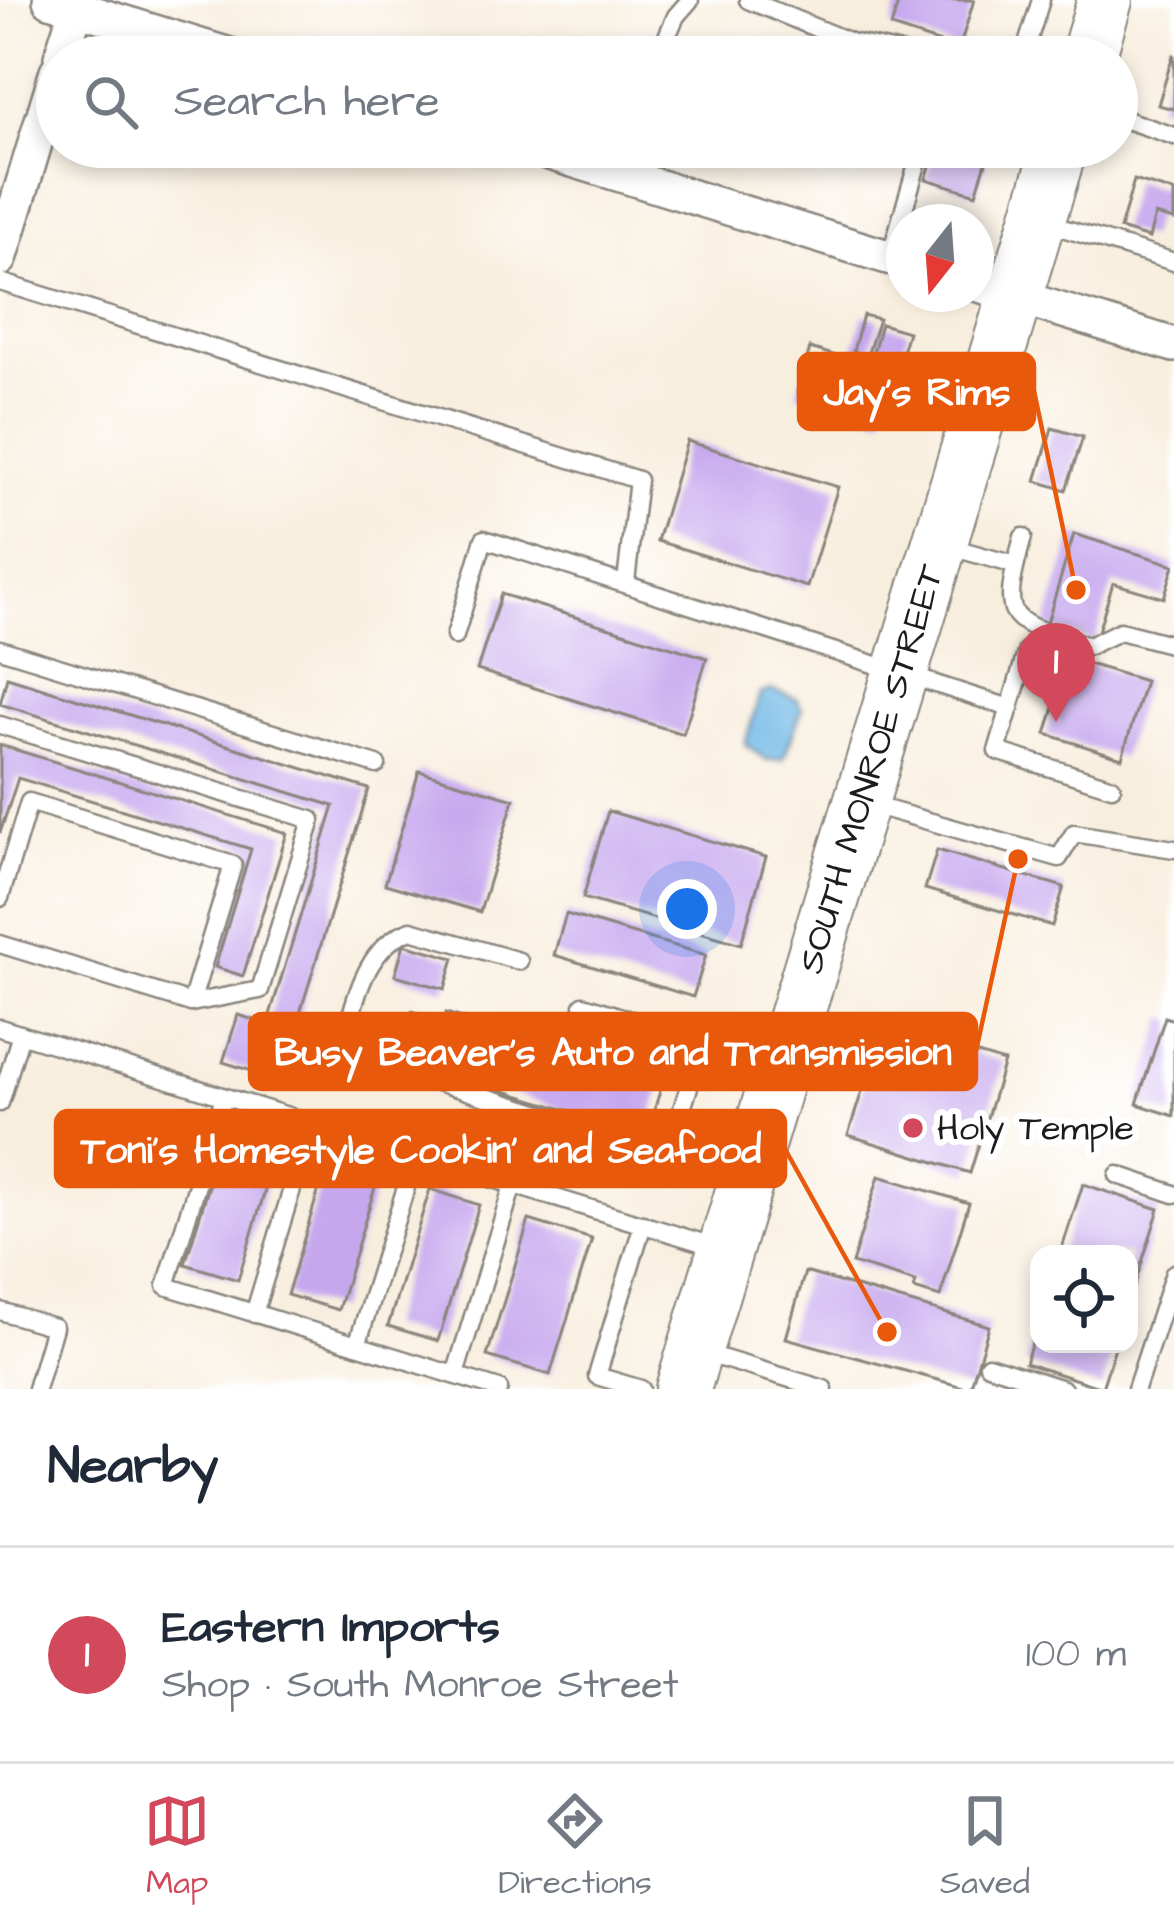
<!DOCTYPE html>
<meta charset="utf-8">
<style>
body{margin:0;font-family:"Architects Daughter",sans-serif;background:#f6f6f7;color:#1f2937}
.controls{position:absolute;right:36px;bottom:36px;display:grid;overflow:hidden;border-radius:24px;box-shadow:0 6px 18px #0003}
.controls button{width:108px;height:108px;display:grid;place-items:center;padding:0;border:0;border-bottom:3px solid #e0e1e3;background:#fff;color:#1f2937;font:60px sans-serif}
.compass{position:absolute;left:886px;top:204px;width:108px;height:108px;border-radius:50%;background:#fff;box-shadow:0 6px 18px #0003;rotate:197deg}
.you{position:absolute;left:687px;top:909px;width:42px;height:42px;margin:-30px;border:9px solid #fff;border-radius:50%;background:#1a73e8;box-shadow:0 0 0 18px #1a73e833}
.badge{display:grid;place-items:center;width:78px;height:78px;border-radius:50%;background:#d1495b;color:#fff;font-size:39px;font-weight:700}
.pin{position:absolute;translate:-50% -99px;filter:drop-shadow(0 3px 6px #0008)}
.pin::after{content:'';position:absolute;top:63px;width:42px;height:36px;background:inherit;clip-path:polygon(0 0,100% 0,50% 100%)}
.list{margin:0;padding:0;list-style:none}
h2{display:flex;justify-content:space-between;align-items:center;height:156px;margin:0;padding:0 48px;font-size:51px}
h2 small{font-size:39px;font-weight:400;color:#747a83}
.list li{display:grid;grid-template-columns:78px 1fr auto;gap:36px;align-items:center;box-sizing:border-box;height:216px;padding:0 48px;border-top:3px solid #e0e1e3}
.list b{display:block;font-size:45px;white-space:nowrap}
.list p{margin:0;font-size:39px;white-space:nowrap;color:#747a83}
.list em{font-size:39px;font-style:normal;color:#747a83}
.icon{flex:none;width:66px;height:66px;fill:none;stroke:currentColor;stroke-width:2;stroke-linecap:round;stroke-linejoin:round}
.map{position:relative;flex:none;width:1174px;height:1389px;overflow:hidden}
.search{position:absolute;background:#fff;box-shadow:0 6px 18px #0003;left:36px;right:36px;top:36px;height:132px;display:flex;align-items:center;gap:30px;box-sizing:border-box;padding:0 42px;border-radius:66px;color:#747a83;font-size:45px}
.sheet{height:372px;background:#fff}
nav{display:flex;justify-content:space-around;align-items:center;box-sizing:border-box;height:168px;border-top:3px solid #e0e1e3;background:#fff;font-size:33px;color:#747a83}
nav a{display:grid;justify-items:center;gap:6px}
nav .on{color:#d1495b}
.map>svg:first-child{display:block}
.water{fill:#6eb7e6;stroke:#456a81;stroke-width:3}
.building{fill:#c6a7ee}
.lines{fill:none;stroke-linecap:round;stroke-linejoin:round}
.service-casing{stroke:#8a857d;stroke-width:21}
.minor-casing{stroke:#8a857d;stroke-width:38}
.primary-casing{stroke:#8a857d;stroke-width:58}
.service{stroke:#fff;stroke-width:16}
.minor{stroke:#fff;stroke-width:33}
.primary{stroke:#fff;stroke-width:54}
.poi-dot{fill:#d1495b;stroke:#fff;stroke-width:4.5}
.labels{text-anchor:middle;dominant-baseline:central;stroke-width:12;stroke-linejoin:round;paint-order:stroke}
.street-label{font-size:36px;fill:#1c1c1c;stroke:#fff}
.poi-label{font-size:36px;fill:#1c1c1c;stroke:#fff;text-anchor:start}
.leader{fill:none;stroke:#e8590c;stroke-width:4.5}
.callout-dot{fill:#e8590c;stroke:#fff;stroke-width:4.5}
.callout{fill:#e8590c;stroke:#e8590c;stroke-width:4.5}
.callout-label{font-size:39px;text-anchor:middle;font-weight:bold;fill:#fff}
</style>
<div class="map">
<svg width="1174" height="1389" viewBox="0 0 1174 1389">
<rect width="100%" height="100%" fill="#fff"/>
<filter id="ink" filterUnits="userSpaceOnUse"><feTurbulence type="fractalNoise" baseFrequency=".00833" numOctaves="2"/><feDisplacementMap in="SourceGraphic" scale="24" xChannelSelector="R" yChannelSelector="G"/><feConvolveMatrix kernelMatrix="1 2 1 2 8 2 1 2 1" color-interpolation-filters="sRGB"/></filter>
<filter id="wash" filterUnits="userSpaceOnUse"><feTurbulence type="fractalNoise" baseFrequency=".004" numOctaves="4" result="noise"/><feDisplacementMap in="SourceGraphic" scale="48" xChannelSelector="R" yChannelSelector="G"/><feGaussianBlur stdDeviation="2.7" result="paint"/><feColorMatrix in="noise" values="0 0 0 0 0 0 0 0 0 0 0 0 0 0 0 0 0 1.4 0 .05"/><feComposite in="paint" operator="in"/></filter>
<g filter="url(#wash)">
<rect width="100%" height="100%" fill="#f8eede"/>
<polygon class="water" points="771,690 797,699 802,710 783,759 766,760 745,744 760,694"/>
<g id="blocks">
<g class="building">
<polygon points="899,0 974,0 959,49 891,27"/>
<polygon points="1173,55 1174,56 1174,109 1158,105"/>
<polygon points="936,147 991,147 976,194 926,179"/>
<polygon points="1134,180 1174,192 1174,220 1155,215 1149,238 1120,229"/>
<polygon points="863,315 879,319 867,356 853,351"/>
<polygon points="881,324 908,332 882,418 797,393 810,348 869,366"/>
<polygon points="1052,428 1083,437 1066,490 1036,481"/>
<polygon points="687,441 838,487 807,587 657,541"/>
<polygon points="1074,534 1174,565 1164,598 1113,583 1095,641 1046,626"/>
<polygon points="501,594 707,658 683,734 477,670"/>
<polygon points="1069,658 1145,681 1122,758 1046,734"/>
<polygon points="7,677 369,789 296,1026 269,1018 334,806 0,704"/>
<polygon points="0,745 287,833 243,976 215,967 251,849 18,778 0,833"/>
<polygon points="419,771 514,799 480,912 385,884"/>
<polygon points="608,811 766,857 741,944 583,898"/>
<polygon points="937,850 1064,887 1052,926 925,889"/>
<polygon points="566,914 706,955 693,997 554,955"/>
<polygon points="404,944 454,958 445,989 395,975"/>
<polygon points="412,1011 444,1021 446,1013 508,1032 511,1024 666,1071 647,1134 491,1087 496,1069 405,1036"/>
<polygon points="238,1015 299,1034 284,1081 223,1062"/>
<polygon points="1165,1017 1174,1020 1174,1116 1137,1104"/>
<polygon points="883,1025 1004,1062 970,1173 848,1135"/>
<polygon points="227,1127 279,1144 238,1280 185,1264"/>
<polygon points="328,1159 379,1174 338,1310 287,1295"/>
<polygon points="879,1176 969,1203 940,1297 914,1289 916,1282 852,1263"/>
<polygon points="1083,1184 1159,1209 1130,1300 1129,1254 1060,1254"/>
<polygon points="430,1189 479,1205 438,1341 388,1326"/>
<polygon points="529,1220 592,1239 550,1375 487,1356"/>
<polygon points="805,1272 989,1326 970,1389 786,1338"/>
<polygon points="1039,1323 1039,1344 1116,1344 1102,1388 1025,1363"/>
</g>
</g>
</g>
<g filter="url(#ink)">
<use href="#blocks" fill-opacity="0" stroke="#8a857d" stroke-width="3"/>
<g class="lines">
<defs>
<g id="service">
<polyline points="748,0 850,42 921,57"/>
<polyline points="658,57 676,16 690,0"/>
<polyline points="1023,57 1041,0"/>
<polyline points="1117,117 1174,136"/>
<polyline points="1043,222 1174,262"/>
<polyline points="890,257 922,147"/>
<polyline points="0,282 638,480 626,582"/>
<path d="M1023,537C999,625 1006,619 1089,646L1120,631L1174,645"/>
<polyline points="947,546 1015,565"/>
<polyline points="455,636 484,539 1010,708"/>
<polyline points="0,649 377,765"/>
<polyline points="1027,650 997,751 1112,787"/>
<polyline points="0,725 312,820 260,990 191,1003 0,944"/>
<polyline points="868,804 1059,858 1074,833 1174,849"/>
<polyline points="0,898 29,802 233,865 191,1003"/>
<path d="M519,961L411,930C362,947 354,1008 341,1052L740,1176"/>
<polyline points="583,1005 777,1065"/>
<polyline points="0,1028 716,1247"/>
<polyline points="224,1097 166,1286 499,1389"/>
<polyline points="0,1103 21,1034"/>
<polyline points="668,1154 703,1042"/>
<polyline points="1118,1175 1174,1194"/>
<polyline points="0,1311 54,1327 36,1389"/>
<polyline points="254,1314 312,1123"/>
<polyline points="357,1345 416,1155"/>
<polyline points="704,1353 824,1389"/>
<polyline points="988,1365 1063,1389"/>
<polyline points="455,1375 513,1185"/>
<polyline points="641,1389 597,1376 643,1224"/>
<polyline points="1136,1389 1174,1273"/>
</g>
<g id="minor">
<polyline points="50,0 236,57"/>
<polyline points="61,57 79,0"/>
<polyline points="530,147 904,262"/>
<polyline points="0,259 57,71"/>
<polyline points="976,284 1174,345"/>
</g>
<g id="primary">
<polyline points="1088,57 1105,0"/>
<path id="s1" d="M683,1389L1060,147"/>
</g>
</defs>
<use href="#service" class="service-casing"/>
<use href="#minor" class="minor-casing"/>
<use href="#primary" class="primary-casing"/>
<use href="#service" class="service"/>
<use href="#minor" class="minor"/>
<use href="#primary" class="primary"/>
</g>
</g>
<circle class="poi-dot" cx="913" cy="1128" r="12"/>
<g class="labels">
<g class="street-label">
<text stroke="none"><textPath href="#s1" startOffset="648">SOUTH MONROE STREET</textPath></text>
</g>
<g class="poi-label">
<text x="937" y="1128">Holy Temple</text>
</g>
</g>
<path class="leader" d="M1076 590L1034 391M1018 859L976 1051M887 1332L785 1149"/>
<g class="callout-dot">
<circle cx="1076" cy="590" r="12"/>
<circle cx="1018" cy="859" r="12"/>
<circle cx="887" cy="1332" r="12"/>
</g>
<g class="callout">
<rect x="799" y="354" width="235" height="75" rx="12"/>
<rect x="250" y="1014" width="726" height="75" rx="12"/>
<rect x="56" y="1111" width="729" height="75" rx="12"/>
</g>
<g class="callout-label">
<text x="917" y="405">Jay's Rims</text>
<text x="613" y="1065">Busy Beaver's Auto and Transmission</text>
<text x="421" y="1163">Toni's Homestyle Cookin' and Seafood</text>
</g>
</svg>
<div class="controls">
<button><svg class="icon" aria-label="locate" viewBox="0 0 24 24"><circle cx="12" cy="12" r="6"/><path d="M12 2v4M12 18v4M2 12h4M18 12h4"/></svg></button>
</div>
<svg class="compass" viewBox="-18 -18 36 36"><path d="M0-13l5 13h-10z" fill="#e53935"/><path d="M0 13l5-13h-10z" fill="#747a83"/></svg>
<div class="you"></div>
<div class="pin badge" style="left:1056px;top:722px">1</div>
<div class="search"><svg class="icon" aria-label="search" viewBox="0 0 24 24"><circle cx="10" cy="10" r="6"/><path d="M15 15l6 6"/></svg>Search here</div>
</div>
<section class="sheet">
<h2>Nearby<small></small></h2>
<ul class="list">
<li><span class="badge">1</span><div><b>Eastern Imports</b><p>Shop · South Monroe Street</p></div><em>100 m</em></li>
</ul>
</section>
<nav>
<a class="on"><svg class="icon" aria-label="map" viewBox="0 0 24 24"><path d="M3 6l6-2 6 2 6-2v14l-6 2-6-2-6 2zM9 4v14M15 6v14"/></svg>Map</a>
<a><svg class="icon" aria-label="directions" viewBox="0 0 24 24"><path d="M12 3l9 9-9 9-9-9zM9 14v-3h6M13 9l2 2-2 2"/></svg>Directions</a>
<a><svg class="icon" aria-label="saved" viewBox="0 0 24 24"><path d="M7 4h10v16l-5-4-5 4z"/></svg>Saved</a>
</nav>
